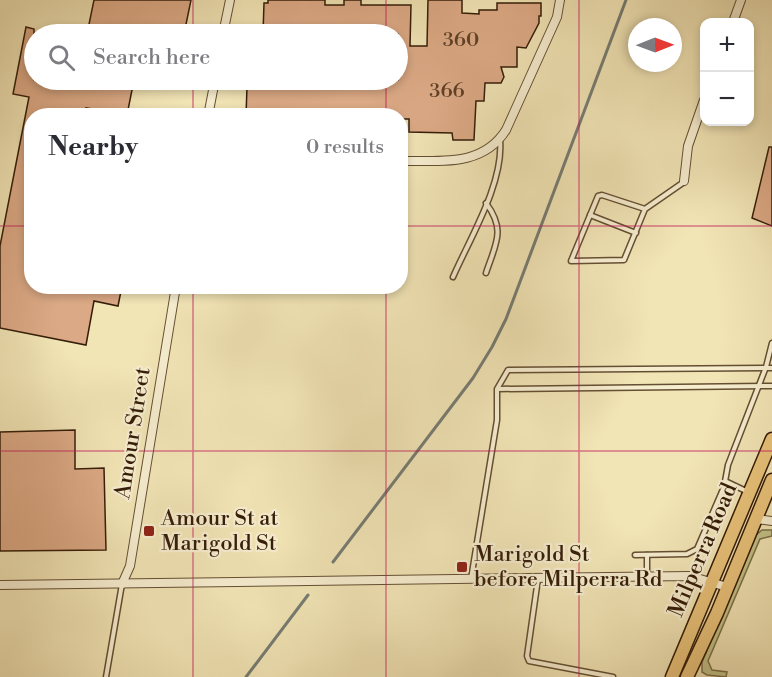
<!DOCTYPE html>
<meta charset="utf-8">
<style>
body{margin:0;font-family:"Libre Bodoni",serif;background:#f2f2f3;color:#2b2b33}
.controls{position:absolute;right:18px;top:18px;display:grid;overflow:hidden;border-radius:12px;box-shadow:0 3px 9px #0003}
.controls button{width:54px;height:54px;display:grid;place-items:center;padding:0;border:0;border-bottom:2px solid #e1e1e2;background:#fff;color:#2b2b33;font:30px sans-serif}
.compass{position:absolute;left:628px;top:18px;width:54px;height:54px;border-radius:50%;background:#fff;box-shadow:0 3px 9px #0003;rotate:89deg}
.list{margin:0;padding:0;list-style:none}
h2{display:flex;justify-content:space-between;align-items:center;height:78px;margin:0;padding:0 24px;font-size:26px}
h2 small{font-size:20px;font-weight:400;color:#7c7c81}
.icon{flex:none;width:33px;height:33px;fill:none;stroke:currentColor;stroke-width:2;stroke-linecap:round;stroke-linejoin:round}
.map{position:relative;flex:none;width:772px;height:677px;overflow:hidden}
.search{position:absolute;background:#fff;box-shadow:0 3px 9px #0003;left:24px;top:24px;width:384px;height:66px;display:flex;align-items:center;gap:15px;box-sizing:border-box;padding:0 21px;border-radius:33px;color:#7c7c81;font-size:22px}
.panel{position:absolute;background:#fff;box-shadow:0 3px 9px #0003;left:24px;top:108px;width:384px;height:186px;border-radius:24px}
.map>svg:first-child{display:block}
.green{fill:#c2c288;stroke:#7c7048;stroke-width:1.5}
.lines{fill:none;stroke-linecap:round;stroke-linejoin:round}
.stream{stroke:#767c73;stroke-width:3}
.building{fill:#dba985;stroke:#351d08;stroke-width:1.5}
.service-casing{stroke:#644f33;stroke-width:7}
.minor-casing{stroke:#644f33;stroke-width:10}
.trunk-casing{stroke:#351d08;stroke-width:15}
.service{stroke:#f6edcf;stroke-width:4}
.minor{stroke:#f6edcf;stroke-width:8}
.trunk{stroke:#e8c27a;stroke-width:12}
.grid{fill:none;stroke:#c2185b;stroke-width:1.5;stroke-opacity:0.55}
.poi-dot{fill:#8f2418;stroke:#f6edcf;stroke-width:2}
.labels{text-anchor:middle;dominant-baseline:central;stroke-width:4.5;stroke-linejoin:round;paint-order:stroke}
.number-label{font-size:20px;fill:#5e4027}
.street-label{font-size:22px;fill:#351d08;stroke:#f6edcf}
.poi-label{font-size:22px;fill:#351d08;stroke:#f6edcf;text-anchor:start}
</style>
<div class="map">
<svg width="772" height="677" viewBox="0 0 772 677">
<rect width="100%" height="100%" fill="#f1e4b5"/>
<filter id="stains"><feTurbulence type="fractalNoise" baseFrequency=".00333" numOctaves="4"/><feColorMatrix values="0 0 0 0 .2 0 0 0 0 .09 0 0 0 0 .02 0 0 0 .5 -.17"/></filter>
<radialGradient id="worn" r=".72"><stop offset=".6" stop-color="#630" stop-opacity="0"/><stop offset="1" stop-color="#630" stop-opacity=".3"/></radialGradient>
<polygon class="green" points="762,530 772,530 772,536 760,539 708,661 712,670 727,672 726,677 707,675 702,672 702,662 755,536"/>
<g class="lines">
<g class="stream">
<polyline points="333,562 473,378 492,347 506,319 626,0"/>
<polyline points="246,677 308,595"/>
</g>
</g>
<g class="building">
<polygon points="94,0 191,0 184,34 87,34"/>
<polygon points="268,0 325,0 325,5 344,5 344,0 361,0 361,5 411,5 410,46 427,46 428,0 462,0 462,13 479,14 479,10 497,10 497,3 541,3 541,16 539,16 539,23 526,48 517,47 517,67 501,67 504,77 501,83 485,83 484,101 476,101 474,140 453,140 452,133 409,132 409,119 400,119 400,116 246,116 247,87 255,87 255,80 398,80 398,34 263,34 264,3 268,3"/>
<polygon points="26,27 34,29 34,80 134,80 127,115 86,108 86,116 32,116 32,286 122,286 118,306 94,301 86,345 0,328 0,246 29,97 13,94"/>
<polygon points="769,147 772,147 772,226 752,218"/>
<polygon points="75,430 75,469 104,468 106,550 0,551 0,432"/>
</g>
<g class="lines">
<defs>
<g id="service">
<polyline points="645,209 624,260 571,261 598,196 602,195 645,209 684,182"/>
<polyline points="590,215 636,233"/>
<path d="M486,273C496,243 506,230 486,203"/>
<path d="M453,277C470,238 504,183 500,140"/>
<polyline points="498,389 772,386"/>
<polyline points="725,481 746,491"/>
<polyline points="635,555 687,554 697,549 724,487 728,465 766,367 772,343"/>
<polyline points="647,577 647,555"/>
<polyline points="471,579 497,420 497,389 508,370 772,368"/>
<polyline points="538,579 527,656 529,661 613,677"/>
<polyline points="106,677 122,584"/>
</g>
<g id="minor">
<polyline points="733,22 741,0"/>
<polyline points="223,34 230,0"/>
<polyline points="208,116 215,80"/>
<path d="M400,161C439,160 482,168 506,130L557,17L560,0"/>
<polyline points="684,181 688,146 704,100"/>
<polyline points="756,519 772,521"/>
<polyline points="122,584 130,566 176,286"/>
<polyline points="0,585 690,576 727,587"/>
</g>
<g id="trunk">
<polyline points="672,677 772,439"/>
<polyline points="687,677 717,613 772,480"/>
</g>
</defs>
<use href="#service" class="service-casing"/>
<use href="#minor" class="minor-casing"/>
<use href="#trunk" class="trunk-casing"/>
<use href="#service" class="service"/>
<use href="#minor" class="minor"/>
<use href="#trunk" class="trunk"/>
</g>
<path class="grid" d="M193,0V34M386,0V34M579,0V677M193,80V116M386,80V116M0,226H32M400,226H772M193,286V677M386,286V677M0,451H772"/>
<g class="poi-dot">
<rect x="143" y="525" width="12" height="12" rx="3"/>
<rect x="456" y="561" width="12" height="12" rx="3"/>
</g>
<g class="labels">
<g class="number-label">
<text x="461" y="40">360</text>
<text x="447" y="91">366</text>
</g>
<g class="street-label">
<text transform="translate(133 433) rotate(-81)">Amour Street</text>
<text transform="translate(703 550) rotate(-67)">Milperra Road</text>
</g>
<g class="poi-label">
<text x="161" y="518">Amour St at<tspan x="161" dy="25">Marigold St</tspan></text>
<text x="474" y="554">Marigold St<tspan x="474" dy="25">before Milperra Rd</tspan></text>
</g>
</g>
<rect width="100%" height="100%" filter="url(#stains)"/>
<rect width="100%" height="100%" fill="url(#worn)"/>
</svg>
<div class="controls">
<button>+</button>
<button>−</button>
</div>
<svg class="compass" viewBox="-18 -18 36 36"><path d="M0-13l5 13h-10z" fill="#e53935"/><path d="M0 13l5-13h-10z" fill="#7c7c81"/></svg>
<div class="search"><svg class="icon" aria-label="search" viewBox="0 0 24 24"><circle cx="10" cy="10" r="6"/><path d="M15 15l6 6"/></svg>Search here</div>
<section class="panel">
<h2>Nearby<small>0 results</small></h2>
<ul class="list">
</ul>
</section>
</div>
